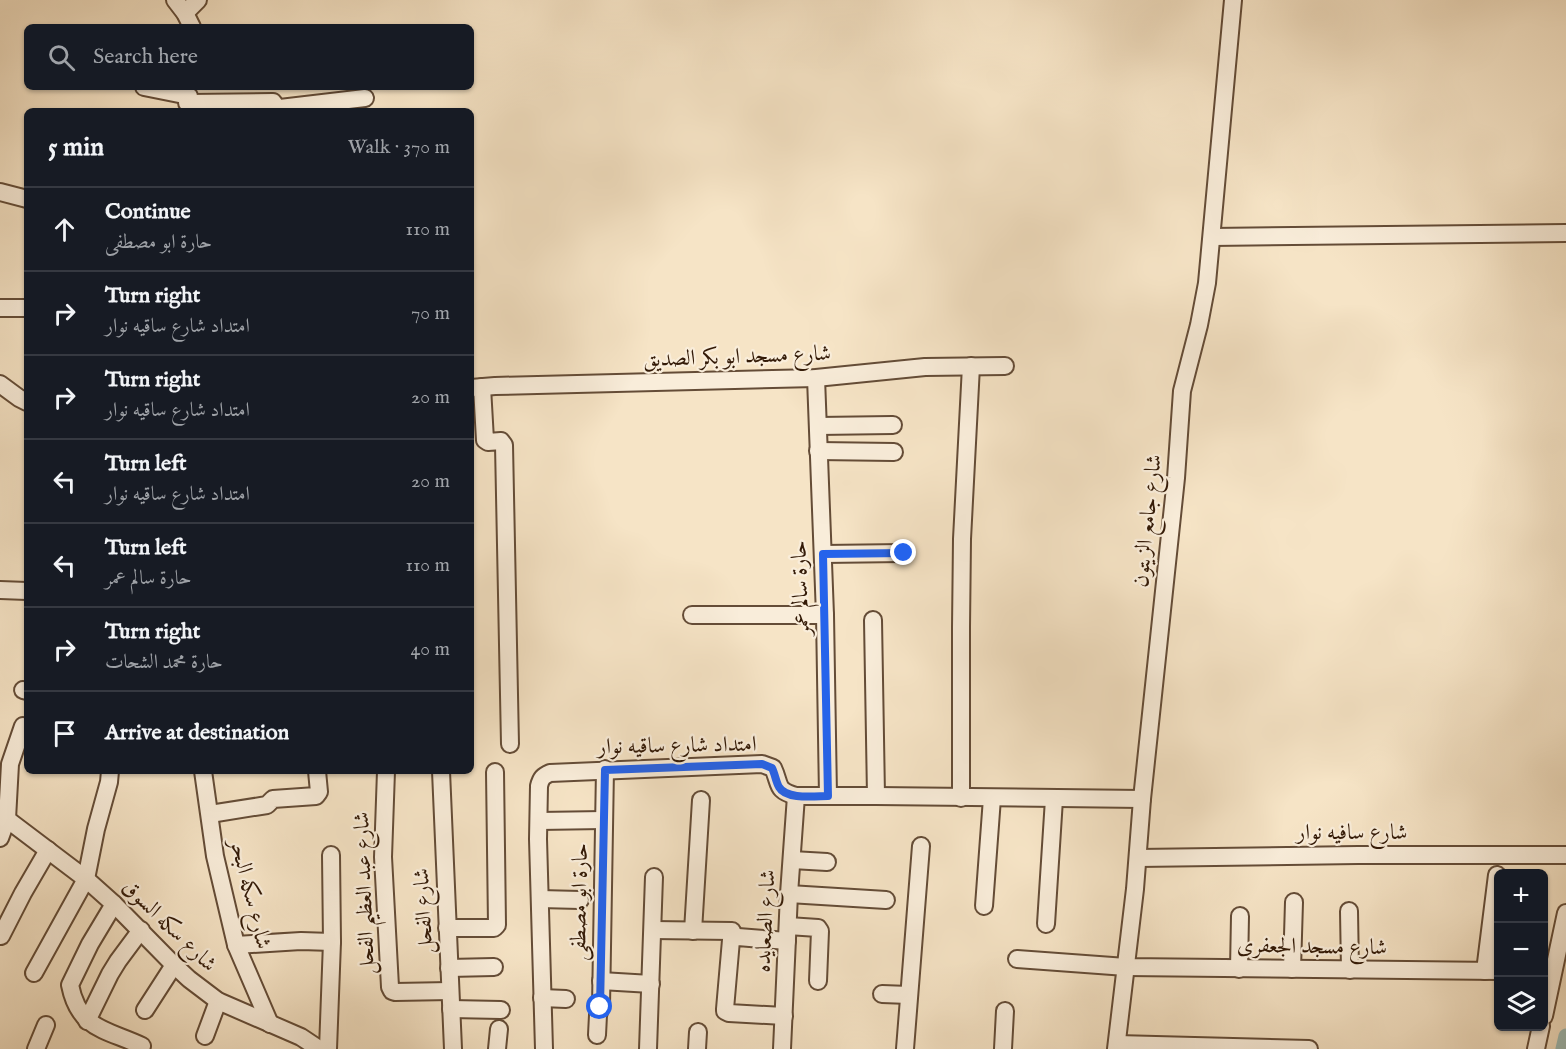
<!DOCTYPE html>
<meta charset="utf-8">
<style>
body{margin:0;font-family:"IM FELL English",Amiri,serif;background:#20242c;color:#f1f3f6}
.controls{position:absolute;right:18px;bottom:18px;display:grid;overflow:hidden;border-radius:9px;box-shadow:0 2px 4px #0004}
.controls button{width:54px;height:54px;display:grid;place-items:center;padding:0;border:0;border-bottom:2px solid #363941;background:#171b24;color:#f1f3f6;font:30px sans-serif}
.stop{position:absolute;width:18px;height:18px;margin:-14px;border:4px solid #2563eb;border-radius:50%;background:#fff}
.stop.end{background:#2563eb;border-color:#fff;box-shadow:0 2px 6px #0008}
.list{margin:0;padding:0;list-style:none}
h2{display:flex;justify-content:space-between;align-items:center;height:78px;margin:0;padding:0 24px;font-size:26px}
h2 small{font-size:20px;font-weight:400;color:#9ea1a6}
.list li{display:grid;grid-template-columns:39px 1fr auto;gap:18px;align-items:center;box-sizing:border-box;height:84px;padding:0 24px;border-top:2px solid #363941}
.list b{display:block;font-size:22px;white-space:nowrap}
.list p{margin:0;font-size:20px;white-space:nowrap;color:#9ea1a6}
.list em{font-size:20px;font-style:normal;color:#9ea1a6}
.icon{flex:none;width:33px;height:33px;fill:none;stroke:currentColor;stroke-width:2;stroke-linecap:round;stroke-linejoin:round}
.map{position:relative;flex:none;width:1566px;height:1049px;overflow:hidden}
.search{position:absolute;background:#171b24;box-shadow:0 2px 4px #0004;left:24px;top:24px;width:450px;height:66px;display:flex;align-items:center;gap:15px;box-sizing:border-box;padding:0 21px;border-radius:9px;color:#9ea1a6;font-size:22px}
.panel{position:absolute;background:#171b24;box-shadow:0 2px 4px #0004;left:24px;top:108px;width:450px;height:666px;border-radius:9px}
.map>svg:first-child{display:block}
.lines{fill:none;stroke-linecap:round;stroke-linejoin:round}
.canal{stroke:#9dbeb9;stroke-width:15}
.minor-casing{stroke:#644c37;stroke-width:20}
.minor{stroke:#f9edda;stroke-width:16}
.route{stroke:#2563eb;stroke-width:8}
.labels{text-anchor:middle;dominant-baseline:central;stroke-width:4.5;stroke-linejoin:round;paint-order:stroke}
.street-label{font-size:22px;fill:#331a07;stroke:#f9edda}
</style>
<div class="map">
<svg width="1566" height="1049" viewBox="0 0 1566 1049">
<rect width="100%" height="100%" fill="#f6e4c6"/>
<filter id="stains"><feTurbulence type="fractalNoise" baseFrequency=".00333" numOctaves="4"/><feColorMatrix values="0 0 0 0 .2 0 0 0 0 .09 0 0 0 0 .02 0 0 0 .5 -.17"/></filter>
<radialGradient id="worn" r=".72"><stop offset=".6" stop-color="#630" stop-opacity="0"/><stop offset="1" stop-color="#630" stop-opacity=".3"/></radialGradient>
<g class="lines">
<polyline class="canal" points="1563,1049 1566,1036"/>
<defs>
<g id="minor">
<polyline points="175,0 185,13 192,27"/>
<polyline points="185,13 198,0"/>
<polyline points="144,87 189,96"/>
<polyline points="187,103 273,102 276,106 280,108 365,98"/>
<polyline points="0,192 27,199"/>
<polyline points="1212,237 1566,233"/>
<polyline points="0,308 27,308"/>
<polyline points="816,378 825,615 828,796"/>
<polyline points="0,384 19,398 27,402"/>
<polyline points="482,387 485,440 488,442 501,441 504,445 510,744"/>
<polyline points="471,388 495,386 816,378 925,367 1005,366"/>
<polyline points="818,426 893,425"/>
<polyline points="818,451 894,452"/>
<polyline points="823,554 904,553"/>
<polyline points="0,590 27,591"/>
<polyline points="692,615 825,615"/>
<polyline points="873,620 876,796"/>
<polyline points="23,690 27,691"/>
<polyline points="203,771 215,856 236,945 270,1024"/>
<polyline points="386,771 383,857 390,987 392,991 395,992 450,991"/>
<polyline points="441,771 453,1049"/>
<polyline points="961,798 961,627 962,539 971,366"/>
<polyline points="0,814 86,879 114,904 174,965 189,979 218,1001 301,1037 319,1049"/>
<polyline points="210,814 267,805 273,799 316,796 319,792 317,771"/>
<polyline points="539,821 604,820"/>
<polyline points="0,838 7,819 10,764 23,726"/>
<polyline points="1138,858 1358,855 1566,855"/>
<polyline points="792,860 827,862"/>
<polyline points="789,894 886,900"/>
<polyline points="540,899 580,900"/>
<path d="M114,904L90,944L70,985C79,1030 106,1029 142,1046"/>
<polyline points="984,906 992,798"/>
<polyline points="1349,911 1350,970"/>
<polyline points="1046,924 1054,799"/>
<polyline points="788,926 818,928 820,931 818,981"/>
<polyline points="447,928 494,928 497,925 495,772"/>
<polyline points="653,930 732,931"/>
<polyline points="693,931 701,800"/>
<polyline points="1,936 23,893 48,850"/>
<polyline points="236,945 301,941 332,942"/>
<polyline points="1017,959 1126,967 1498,971"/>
<polyline points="449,968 494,967"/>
<polyline points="1239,969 1240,916"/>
<polyline points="1292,969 1294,902"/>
<polyline points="1485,971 1497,875"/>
<polyline points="34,973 86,879 96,829 109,782 110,771"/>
<polyline points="601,981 651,984"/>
<polyline points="882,994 909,995"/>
<polyline points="542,998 566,999"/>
<polyline points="451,1009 501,1010"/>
<polyline points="145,1010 174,965"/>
<polyline points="784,1016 729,1013 725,1011 725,1009 731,940 734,938 738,937 787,941"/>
<polyline points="1544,1016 1566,913"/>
<polyline points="87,1021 110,974 118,961 141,930"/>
<polyline points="597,1035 598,1015 601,1006 605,769"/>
<polyline points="205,1036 218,1001"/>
<polyline points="1117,1044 1309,1049"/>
<polyline points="36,1049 46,1025"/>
<polyline points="328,1049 332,942 331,855"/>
<polyline points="497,1049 499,1029"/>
<path d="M544,1049L538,839L539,786C541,778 543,776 550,773L762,764L773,768C781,785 775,790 796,796H876L1142,799"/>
<polyline points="648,1049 654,877"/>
<polyline points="697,1049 698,1032"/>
<polyline points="782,1049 789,894 796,796"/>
<polyline points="905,1049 921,846"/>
<polyline points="1003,1049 1005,1011"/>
<polyline points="1116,1049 1135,889 1142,799 1176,478 1182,391 1199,325 1207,283 1233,0"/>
<polyline points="1536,1049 1541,1026"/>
</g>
</defs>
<use href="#minor" class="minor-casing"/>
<use href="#minor" class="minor"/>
</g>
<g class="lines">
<path class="route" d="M600,1007L605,770L762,764L772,768C775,774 776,782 779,787C786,800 816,796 828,796L823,554L904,553"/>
</g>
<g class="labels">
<g class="street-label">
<text transform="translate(737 357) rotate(-2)">شارع مسجد ابو بكر الصديق</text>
<text transform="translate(1148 521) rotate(-84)">شارع جامع الزيتون</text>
<text transform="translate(801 588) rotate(-92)">حارة سالم عمر</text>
<text transform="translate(677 746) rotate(-1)">امتداد شارع ساقيه نوار</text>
<text x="1352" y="833">شارع سافيه نوار</text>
<text transform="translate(365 893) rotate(-92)">شارع عبد العظيم الفحل</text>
<text transform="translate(250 894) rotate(76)">شارع سكه البحر</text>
<text transform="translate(580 902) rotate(-89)">حارة ابو مصطفى</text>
<text transform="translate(424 911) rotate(-93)">شارع الفحل</text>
<text transform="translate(766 921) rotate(-87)">شارع الصعايده</text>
<text transform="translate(169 926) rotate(44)">شارع سكه السوق</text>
<text transform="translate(1312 947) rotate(1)">شارع مسجد الجعفرى</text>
</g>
</g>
<rect width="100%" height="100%" filter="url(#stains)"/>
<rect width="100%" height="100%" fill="url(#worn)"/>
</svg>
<div class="controls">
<button>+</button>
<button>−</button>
<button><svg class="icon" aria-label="layers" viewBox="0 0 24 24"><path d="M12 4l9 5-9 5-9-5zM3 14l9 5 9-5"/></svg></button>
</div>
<div class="stop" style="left:600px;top:1007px"></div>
<div class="stop end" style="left:904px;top:553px"></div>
<div class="search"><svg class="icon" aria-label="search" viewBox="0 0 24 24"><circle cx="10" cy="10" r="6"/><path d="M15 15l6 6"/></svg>Search here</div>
<section class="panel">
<h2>5 min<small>Walk · 370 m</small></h2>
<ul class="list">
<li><svg class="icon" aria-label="ahead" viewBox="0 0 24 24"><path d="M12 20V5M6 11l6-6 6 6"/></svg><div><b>Continue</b><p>حارة ابو مصطفى</p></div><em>110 m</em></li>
<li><svg class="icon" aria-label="right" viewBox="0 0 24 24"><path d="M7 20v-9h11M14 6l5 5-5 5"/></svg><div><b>Turn right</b><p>امتداد شارع ساقيه نوار</p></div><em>70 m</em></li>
<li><svg class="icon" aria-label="right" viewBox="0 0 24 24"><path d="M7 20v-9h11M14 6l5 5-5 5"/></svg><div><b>Turn right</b><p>امتداد شارع ساقيه نوار</p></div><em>20 m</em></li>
<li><svg class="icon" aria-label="left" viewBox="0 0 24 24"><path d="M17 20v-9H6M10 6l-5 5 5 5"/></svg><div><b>Turn left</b><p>امتداد شارع ساقيه نوار</p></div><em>20 m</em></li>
<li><svg class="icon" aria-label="left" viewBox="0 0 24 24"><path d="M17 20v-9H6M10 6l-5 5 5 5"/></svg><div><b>Turn left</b><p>حارة سالم عمر</p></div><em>110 m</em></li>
<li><svg class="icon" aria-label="right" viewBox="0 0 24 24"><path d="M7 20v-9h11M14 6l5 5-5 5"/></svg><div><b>Turn right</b><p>حارة محمد الشحات</p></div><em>40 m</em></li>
<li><svg class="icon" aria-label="arrive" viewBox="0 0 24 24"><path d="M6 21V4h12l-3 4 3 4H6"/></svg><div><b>Arrive at destination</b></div></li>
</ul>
</section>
</div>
